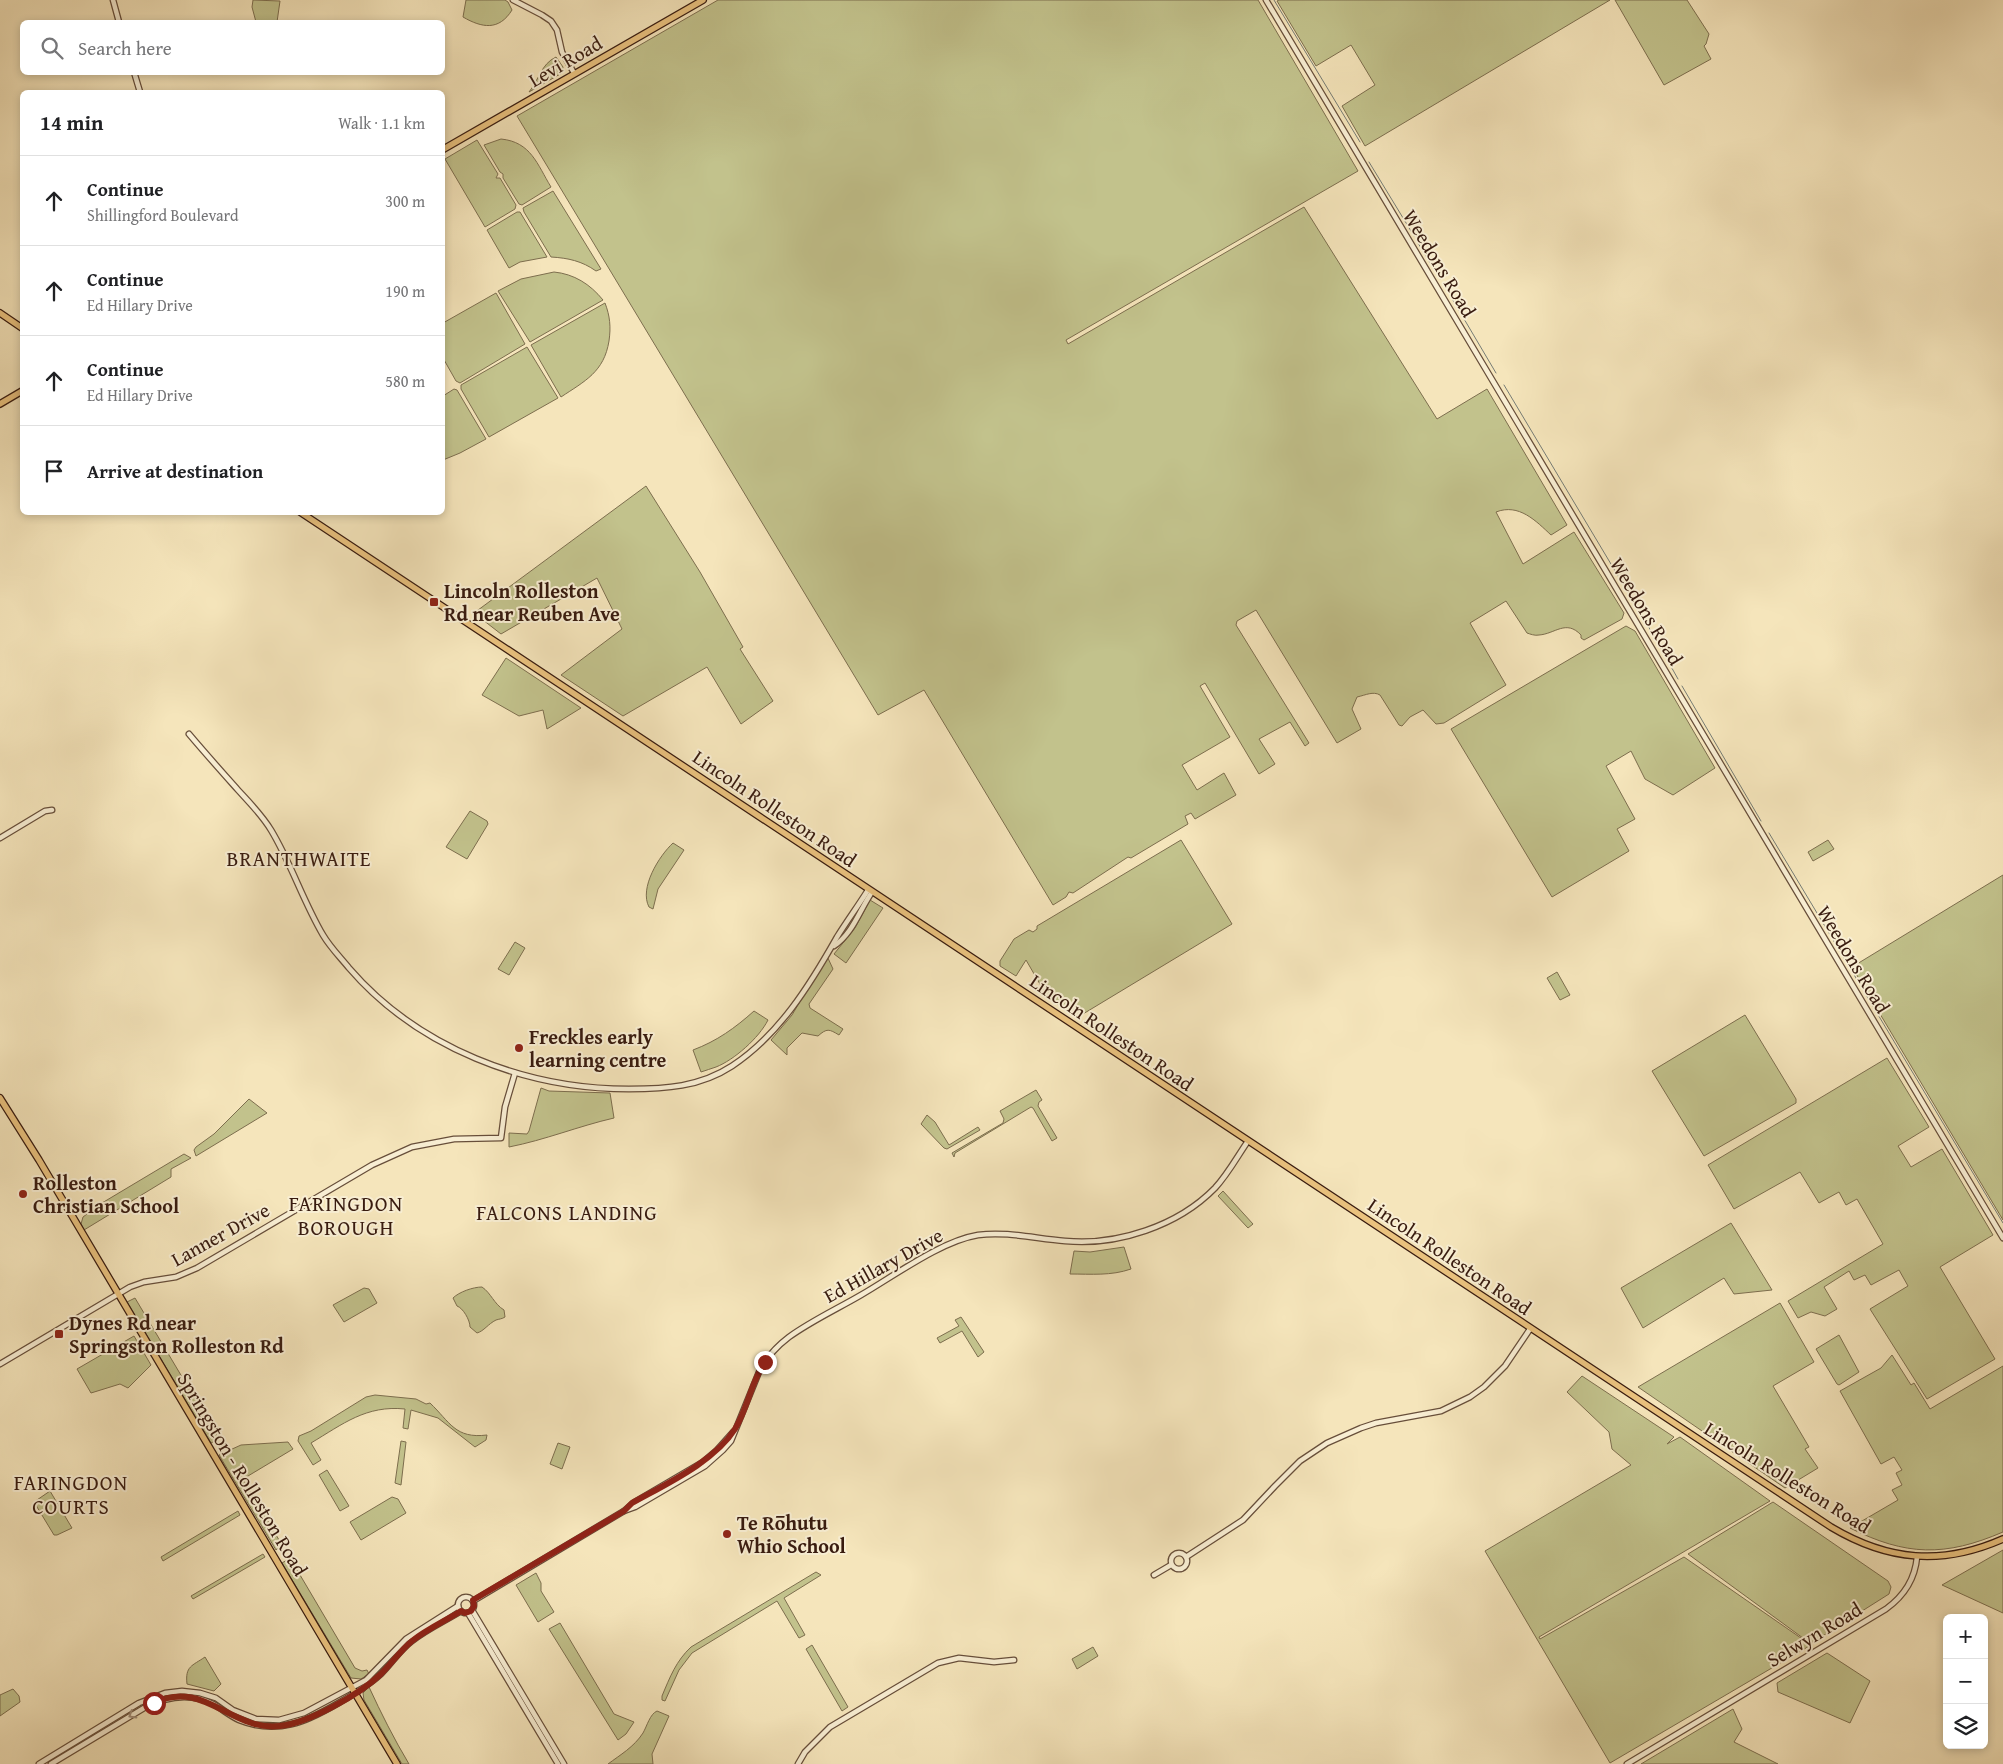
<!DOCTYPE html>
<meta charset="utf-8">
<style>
body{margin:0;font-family:"Gentium Book Plus",serif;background:#f2f2f2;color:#202124}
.controls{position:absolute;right:15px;bottom:15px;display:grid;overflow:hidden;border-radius:8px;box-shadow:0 2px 8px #0003}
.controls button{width:45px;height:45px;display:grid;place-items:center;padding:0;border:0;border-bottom:1px solid #e0e0e0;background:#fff;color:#202124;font:25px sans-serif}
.stop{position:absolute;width:15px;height:15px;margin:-11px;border:4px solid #8f2418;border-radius:50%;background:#fff}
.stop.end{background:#8f2418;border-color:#fff;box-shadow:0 1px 5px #0008}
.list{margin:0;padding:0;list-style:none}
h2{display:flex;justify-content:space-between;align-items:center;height:65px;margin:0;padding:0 20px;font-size:21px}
h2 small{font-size:16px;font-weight:400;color:#757577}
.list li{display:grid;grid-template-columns:32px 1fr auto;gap:15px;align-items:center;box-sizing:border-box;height:90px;padding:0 20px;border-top:1px solid #e0e0e0}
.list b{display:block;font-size:19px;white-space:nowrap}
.list p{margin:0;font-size:16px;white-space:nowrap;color:#757577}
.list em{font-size:16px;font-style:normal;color:#757577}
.icon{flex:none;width:28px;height:28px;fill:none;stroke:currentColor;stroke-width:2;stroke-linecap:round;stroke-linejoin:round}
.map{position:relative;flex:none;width:2003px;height:1764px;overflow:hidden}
.search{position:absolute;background:#fff;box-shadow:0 2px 8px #0003;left:20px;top:20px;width:425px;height:55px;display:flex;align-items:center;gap:12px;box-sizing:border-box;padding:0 18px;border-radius:8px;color:#757577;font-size:19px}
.panel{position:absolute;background:#fff;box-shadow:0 2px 8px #0003;left:20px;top:90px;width:425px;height:425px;border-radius:8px}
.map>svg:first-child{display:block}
.green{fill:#c2c28c;stroke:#7d6e4e}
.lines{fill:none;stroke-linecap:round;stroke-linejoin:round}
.stream{stroke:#767c75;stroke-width:1}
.minor-casing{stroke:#674e3a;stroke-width:7}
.major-casing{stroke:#381b0f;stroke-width:8}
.minor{stroke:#f8eed3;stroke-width:4.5}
.major{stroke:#eac27e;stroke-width:5.5}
.oneway{stroke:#a28f7b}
.route{stroke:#8f2418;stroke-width:6}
.poi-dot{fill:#8f2418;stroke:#f8eed3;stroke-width:2}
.labels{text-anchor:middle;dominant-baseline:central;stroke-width:4;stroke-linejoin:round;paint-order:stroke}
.street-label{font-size:20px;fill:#381b0f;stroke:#f8eed3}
.poi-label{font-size:20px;font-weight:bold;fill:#381b0f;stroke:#f8eed3;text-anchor:start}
.neighbourhood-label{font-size:21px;letter-spacing:1px;fill:#381b0f;stroke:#f8eed3}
</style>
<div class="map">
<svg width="2003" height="1764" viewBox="0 0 2003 1764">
<rect width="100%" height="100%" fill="#f5e5bb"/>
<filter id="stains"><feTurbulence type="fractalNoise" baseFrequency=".004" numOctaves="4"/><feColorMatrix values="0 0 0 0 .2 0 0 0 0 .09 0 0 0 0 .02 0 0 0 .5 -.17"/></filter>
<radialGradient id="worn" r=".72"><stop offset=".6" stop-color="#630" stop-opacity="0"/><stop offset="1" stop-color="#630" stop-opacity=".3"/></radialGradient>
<g class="green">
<polygon points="253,0 280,1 277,22 256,22 252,7"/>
<path d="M466,0H505L508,2L512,10C499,31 482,28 463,17Z"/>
<path d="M718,0H1258L1358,171L1066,340L1068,344L1304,207L1437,419L1487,389L1567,525L1551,535C1536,521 1519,503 1496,512L1523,564L1574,532L1624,613L1622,619L1584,640L1581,638V635C1566,619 1555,634 1539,635C1535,636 1530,634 1527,633L1506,601L1470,623L1506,685L1444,723L1436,724L1423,710L1410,717L1402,726L1399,725L1380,695C1373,691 1366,695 1357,697L1352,709L1361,729L1337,743L1256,610L1237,621L1236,625L1309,743L1305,746L1290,722L1259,739L1275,764L1259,774L1205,683L1200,686L1230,737L1182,765L1197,790L1224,773L1236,795L1195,819L1191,813L1185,816L1188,824L1131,858L1128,857L1073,893L1069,892L1066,897L1053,905L924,690L878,715L517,116Z"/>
<polygon points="1279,0 1610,0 1365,146 1342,106 1375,85 1351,45 1316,66 1277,1"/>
<polygon points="1615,0 1687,0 1709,34 1706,44 1704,46 1711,59 1664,85"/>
<path d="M556,57L563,67L562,73L529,92C539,80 541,64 556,57Z"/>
<path d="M501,139C531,142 537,164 551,187L522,205L519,204L503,178V174L500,172L484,145Z"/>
<polygon points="477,140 498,174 496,178 500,178 516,205 515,209 485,227 445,159"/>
<path d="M553,191L601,269L596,271C582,261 568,258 551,257L524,212L523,208Z"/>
<polygon points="517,212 520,212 547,257 520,262 509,268 487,230"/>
<path d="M554,272C574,274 590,284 603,300L530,342L498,291L521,279Z"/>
<polygon points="496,293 525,344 460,383 456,381 443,358 443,323"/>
<path d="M605,303C610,316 611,327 609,341C604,372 585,381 561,397L531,345Z"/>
<polygon points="527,347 558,398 489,437 461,389 461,385"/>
<polygon points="454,389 457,390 486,439 460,453 443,460 443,396"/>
<polygon points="646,486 700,572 743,647 740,649 773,701 741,724 707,667 623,716 561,675 622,629 597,578 501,634 474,613"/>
<polygon points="1626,626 1635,631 1715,768 1673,795 1645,779 1631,751 1606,766 1635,819 1617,829 1629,851 1552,897 1451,729"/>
<polygon points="506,658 581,708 547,729 543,710 519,716 482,695"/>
<polygon points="470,811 487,821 488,824 467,859 446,847"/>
<polygon points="1181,840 1232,924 1078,1017 1048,998 1026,960 1016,976 1000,966 1000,961 1014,939 1029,930 1033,932 1037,929 1037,926"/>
<polygon points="1828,840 1834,849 1813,861 1808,852"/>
<path d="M673,843L684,850L658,889L653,909L649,907C639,888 659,856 673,843Z"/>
<polygon points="2003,875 2003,1220 1852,967"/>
<polygon points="870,900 883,908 846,963 834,954 855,928"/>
<polygon points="515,942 525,948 509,975 498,969"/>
<path d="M827,956L833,969L809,1004L810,1008L843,1029L839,1035C829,1029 827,1028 818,1036L802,1033L787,1048V1055L771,1040L792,1015Z"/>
<polygon points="1557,972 1570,995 1560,1000 1547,978"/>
<path d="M754,1011L768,1020C759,1038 734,1060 716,1067C711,1069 706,1070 701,1072L693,1050C717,1041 735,1028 754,1011Z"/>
<polygon points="1745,1015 1796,1099 1796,1103 1704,1156 1652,1071"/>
<polygon points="1887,1058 1929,1127 1898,1146 1911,1167 1942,1149 1993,1235 1940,1267 1995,1359 1927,1399 1870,1309 1908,1286 1899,1270 1871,1285 1865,1275 1854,1280 1849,1271 1824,1287 1837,1309 1825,1316 1811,1312 1798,1318 1788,1301 1883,1244 1857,1199 1846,1205 1839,1192 1819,1203 1800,1172 1734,1209 1708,1165"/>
<path d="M541,1088L549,1091L610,1093L614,1118C579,1126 545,1140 509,1147V1133L527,1134L529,1131Z"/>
<polygon points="1036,1090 1042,1100 1039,1102 1038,1106 1057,1138 1052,1141 1033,1108 1031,1107 955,1153 954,1157 952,1153 1003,1123 1004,1119 1000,1111"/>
<polygon points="249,1099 267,1113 196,1156 194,1150 196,1147 214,1134"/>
<polygon points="927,1115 935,1122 949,1145 978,1127 980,1130 947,1149 944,1148 921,1124"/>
<polygon points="184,1154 191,1158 171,1169 171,1177 84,1230 81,1224 83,1217 102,1203"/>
<polygon points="1223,1191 1253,1224 1248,1228 1218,1196"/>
<polygon points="1731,1223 1772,1290 1734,1294 1724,1278 1643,1328 1621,1288"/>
<path d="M1124,1247L1131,1269C1111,1276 1091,1274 1070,1274L1074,1251L1090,1252Z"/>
<path d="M482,1287C491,1293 494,1304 504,1310L505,1317C502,1319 499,1319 496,1320C488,1324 484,1331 477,1333L470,1327C470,1320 463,1308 457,1306L453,1298C459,1292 473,1287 482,1287Z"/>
<polygon points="364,1288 369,1289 377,1303 344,1322 333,1305"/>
<polygon points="135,1298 219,1439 211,1443 127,1302"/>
<polygon points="1780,1303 1814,1362 1773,1386 1809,1447 1805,1449 1818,1468 1785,1488 1638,1387"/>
<polygon points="961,1317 984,1352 978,1357 962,1331 940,1343 937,1338 959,1326 955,1320"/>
<polygon points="1839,1335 1859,1372 1839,1385 1837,1384 1816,1349"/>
<polygon points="134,1336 151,1365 128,1388 120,1384 91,1393 77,1369"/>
<path d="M1892,1355L1911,1385L1914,1383L1930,1409L2003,1366V1532C1945,1557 1906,1556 1850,1528L1898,1500L1892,1490L1902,1485L1896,1473L1902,1470L1894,1457L1881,1464L1840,1391L1881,1368Z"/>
<polygon points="1582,1376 1674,1437 1667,1444 1680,1437 1770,1501 1539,1637 1540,1639 1684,1557 1811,1645 1610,1763 1485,1551 1631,1465 1612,1449 1609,1432 1567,1392"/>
<path d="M375,1395L416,1399L426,1404L430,1403C450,1422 455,1439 487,1435L486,1440L475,1447L438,1418L411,1410L408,1429L403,1428L405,1409C366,1405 343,1424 311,1443L321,1460L313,1465L298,1441L299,1436L311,1431L366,1397Z"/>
<polygon points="401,1441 406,1442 401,1485 395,1483"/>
<polygon points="288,1442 293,1449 243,1479 282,1545 276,1550 219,1455 241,1445"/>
<polygon points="558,1443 570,1447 562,1469 550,1464"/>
<polygon points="327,1470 349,1506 340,1511 319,1475"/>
<polygon points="50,1491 72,1528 57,1535 54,1535 34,1502"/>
<polygon points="392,1497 398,1499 406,1513 361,1540 350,1522"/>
<polygon points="1773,1502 1888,1581 1891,1587 1889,1594 1813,1642 1807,1641 1688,1554"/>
<polygon points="238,1511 240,1515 163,1561 161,1557"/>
<polygon points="2003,1550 2003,1613 1942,1585"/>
<polygon points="263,1554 265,1557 193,1599 191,1596"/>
<polygon points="290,1558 355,1668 362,1671 367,1670 369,1674 361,1679 351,1678 282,1563"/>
<path d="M816,1572L821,1575L784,1598L805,1635L799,1638L777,1601L692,1653L679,1670L665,1701L662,1700V1696C670,1677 676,1661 691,1647Z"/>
<polygon points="536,1573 541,1583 541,1591 554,1612 538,1622 516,1585"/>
<polygon points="560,1623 614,1714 634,1722 626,1734 618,1740 549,1629"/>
<polygon points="812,1645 848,1707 842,1711 806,1649"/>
<polygon points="1093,1647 1098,1656 1077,1669 1072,1659"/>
<polygon points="1827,1653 1870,1681 1850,1723 1778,1692 1777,1683"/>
<path d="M205,1657L221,1684L214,1691L187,1684C185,1666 192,1666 205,1657Z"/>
<path d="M369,1687C381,1713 394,1739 409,1764H402L364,1700L363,1693Z"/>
<polygon points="13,1689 19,1696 20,1702 0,1716 0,1695"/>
<polygon points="1733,1709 1742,1729 1734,1742 1778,1764 1641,1764"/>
<path d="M657,1711L669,1716L652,1754L653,1764H608C620,1755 634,1747 643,1733C647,1726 650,1714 657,1711Z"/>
</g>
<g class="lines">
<g class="stream">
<polyline points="1274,0 1360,142"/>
<polyline points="1369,162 1414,236"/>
<polyline points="1418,243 1440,279"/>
<polyline points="1444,285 1496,373"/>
<polyline points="1504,385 1651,631"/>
<polyline points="1655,638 1678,679"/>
<polyline points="1682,686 1761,821"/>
<polyline points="1769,833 2003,1223"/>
</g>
<defs>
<g id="minor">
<polyline points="113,0 119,22"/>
<polyline points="513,0 542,15 551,21 557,30 562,52 574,73"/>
<polyline points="1266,0 2003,1238"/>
<polyline points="134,72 140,92"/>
<path d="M189,734C205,753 222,772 238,790C250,803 262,815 271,830C291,863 303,901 323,935C330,947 340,957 349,968C418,1048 525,1089 629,1089C665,1089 700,1087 732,1066C779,1035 810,985 837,937C847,921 858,906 868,890"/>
<polyline points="0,838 45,811 52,810"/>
<path d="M834,946C853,933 859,911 872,892"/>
<polyline points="0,1364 130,1287 144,1282 176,1277 197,1268 372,1165 412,1147 454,1139 501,1138 505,1107 515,1073"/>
<path d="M624,1511L635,1507L705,1466L723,1450L731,1441L759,1372C766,1358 777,1346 789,1337C811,1321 837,1309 861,1295C894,1276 941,1241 978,1235C1007,1231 1037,1239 1065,1241C1117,1246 1178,1226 1215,1188C1228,1174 1237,1157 1248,1141"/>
<circle cx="1179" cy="1561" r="8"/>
<polyline points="1186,1557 1243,1520 1275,1486 1300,1461 1327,1443 1361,1428 1376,1423 1441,1411 1470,1397 1484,1387 1505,1366 1530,1329"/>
<polyline points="1154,1575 1171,1565"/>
<circle cx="466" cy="1605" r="8"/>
<polyline points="473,1601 624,1511 633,1503 703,1462 716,1451 733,1432"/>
<polyline points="472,1610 564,1764"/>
<polyline points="468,1613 558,1764"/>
<polyline points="39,1764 139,1703 165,1693 182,1691 200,1693 216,1698 233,1710 256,1719 279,1720 304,1713 366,1680 406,1639 458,1606"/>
<path d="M51,1764L144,1708C167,1696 190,1692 213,1704C222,1709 230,1716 239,1720C256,1727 275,1728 292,1724C313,1720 365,1689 381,1674C392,1663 400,1650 412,1641C427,1629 445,1621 461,1611"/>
<polyline points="798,1764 805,1752 830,1727 938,1663 959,1658 994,1662 1014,1660"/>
<path d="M1627,1764L1886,1609C1904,1596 1915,1580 1917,1557"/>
</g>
<g id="major">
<polyline points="442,150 703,0"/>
<polyline points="0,313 22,328"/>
<polyline points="0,404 22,391"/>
<path d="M300,512L1831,1527C1888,1561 1942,1566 2003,1539"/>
<polyline points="0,1098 39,1160 397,1764"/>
</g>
</defs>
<use href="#minor" class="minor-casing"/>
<use href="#major" class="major-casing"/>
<use href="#minor" class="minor"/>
<use href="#major" class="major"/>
</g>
<defs><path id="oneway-chevron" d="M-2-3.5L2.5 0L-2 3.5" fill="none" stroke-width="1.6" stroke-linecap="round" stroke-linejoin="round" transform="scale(1.25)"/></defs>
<use class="oneway" href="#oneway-chevron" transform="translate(132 1715) rotate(149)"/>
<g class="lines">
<path class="route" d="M154,1703C203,1678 232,1732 280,1726C309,1723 360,1694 381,1674C392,1663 400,1651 412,1641C427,1629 445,1621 461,1611L465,1613L471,1611L474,1606L473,1600L624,1511L632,1503C666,1484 714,1462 735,1429C748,1408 751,1382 765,1362"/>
</g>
<g class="poi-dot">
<rect x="429" y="597" width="10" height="10" rx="2.5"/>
<circle cx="519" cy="1048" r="5"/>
<circle cx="23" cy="1194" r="5"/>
<rect x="54" y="1329" width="10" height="10" rx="2.5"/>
<circle cx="727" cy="1534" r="5"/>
</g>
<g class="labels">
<g class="street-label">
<text transform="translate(565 61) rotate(-30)">Levi Road</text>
<text transform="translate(1440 263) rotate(59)">Weedons Road</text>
<text transform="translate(1647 611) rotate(59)">Weedons Road</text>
<text transform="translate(775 808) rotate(34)">Lincoln Rolleston Road</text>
<text transform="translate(1854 959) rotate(59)">Weedons Road</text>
<text transform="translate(1112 1032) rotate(34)">Lincoln Rolleston Road</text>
<text transform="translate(220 1234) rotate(-29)">Lanner Drive</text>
<text transform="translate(1450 1256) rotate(34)">Lincoln Rolleston Road</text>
<text transform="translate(883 1265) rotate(-29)">Ed Hillary Drive</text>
<text transform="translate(243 1474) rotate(59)">Springston - Rolleston Road</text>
<text transform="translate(1788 1477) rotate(32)">Lincoln Rolleston Road</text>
<text transform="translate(1814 1634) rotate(-31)">Selwyn Road</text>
</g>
<g class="poi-label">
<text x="444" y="590">Lincoln Rolleston<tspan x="444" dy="23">Rd near Reuben Ave</tspan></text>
<text x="529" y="1036">Freckles early<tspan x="529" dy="23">learning centre</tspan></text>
<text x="33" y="1182">Rolleston<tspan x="33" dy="23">Christian School</tspan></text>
<text x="69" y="1322">Dynes Rd near<tspan x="69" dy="23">Springston Rolleston Rd</tspan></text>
<text x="737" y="1522">Te Rōhutu<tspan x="737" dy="23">Whio School</tspan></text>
</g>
<g class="neighbourhood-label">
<text x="299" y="858">BRANTHWAITE</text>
<text x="346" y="1203">FARINGDON<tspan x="346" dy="24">BOROUGH</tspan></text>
<text x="567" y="1212">FALCONS LANDING</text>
<text x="71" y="1482">FARINGDON<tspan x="71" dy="24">COURTS</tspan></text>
</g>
</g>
<rect width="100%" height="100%" filter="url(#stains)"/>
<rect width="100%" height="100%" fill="url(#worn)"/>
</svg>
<div class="controls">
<button>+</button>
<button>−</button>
<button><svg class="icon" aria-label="layers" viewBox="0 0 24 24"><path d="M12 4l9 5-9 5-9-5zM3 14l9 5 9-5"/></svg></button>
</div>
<div class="stop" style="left:154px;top:1703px"></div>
<div class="stop end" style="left:765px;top:1362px"></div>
<div class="search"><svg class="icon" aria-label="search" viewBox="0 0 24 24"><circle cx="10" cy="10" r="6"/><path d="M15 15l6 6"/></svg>Search here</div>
<section class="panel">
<h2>14 min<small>Walk · 1.1 km</small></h2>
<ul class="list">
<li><svg class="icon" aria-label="ahead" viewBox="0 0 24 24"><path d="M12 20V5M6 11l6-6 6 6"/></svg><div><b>Continue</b><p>Shillingford Boulevard</p></div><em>300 m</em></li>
<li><svg class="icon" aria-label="ahead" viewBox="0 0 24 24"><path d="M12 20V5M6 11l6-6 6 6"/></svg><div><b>Continue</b><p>Ed Hillary Drive</p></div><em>190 m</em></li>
<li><svg class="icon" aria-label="ahead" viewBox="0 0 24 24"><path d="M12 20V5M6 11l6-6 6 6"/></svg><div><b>Continue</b><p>Ed Hillary Drive</p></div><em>580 m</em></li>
<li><svg class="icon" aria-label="arrive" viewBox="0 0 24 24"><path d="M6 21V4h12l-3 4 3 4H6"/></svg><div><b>Arrive at destination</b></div></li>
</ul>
</section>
</div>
